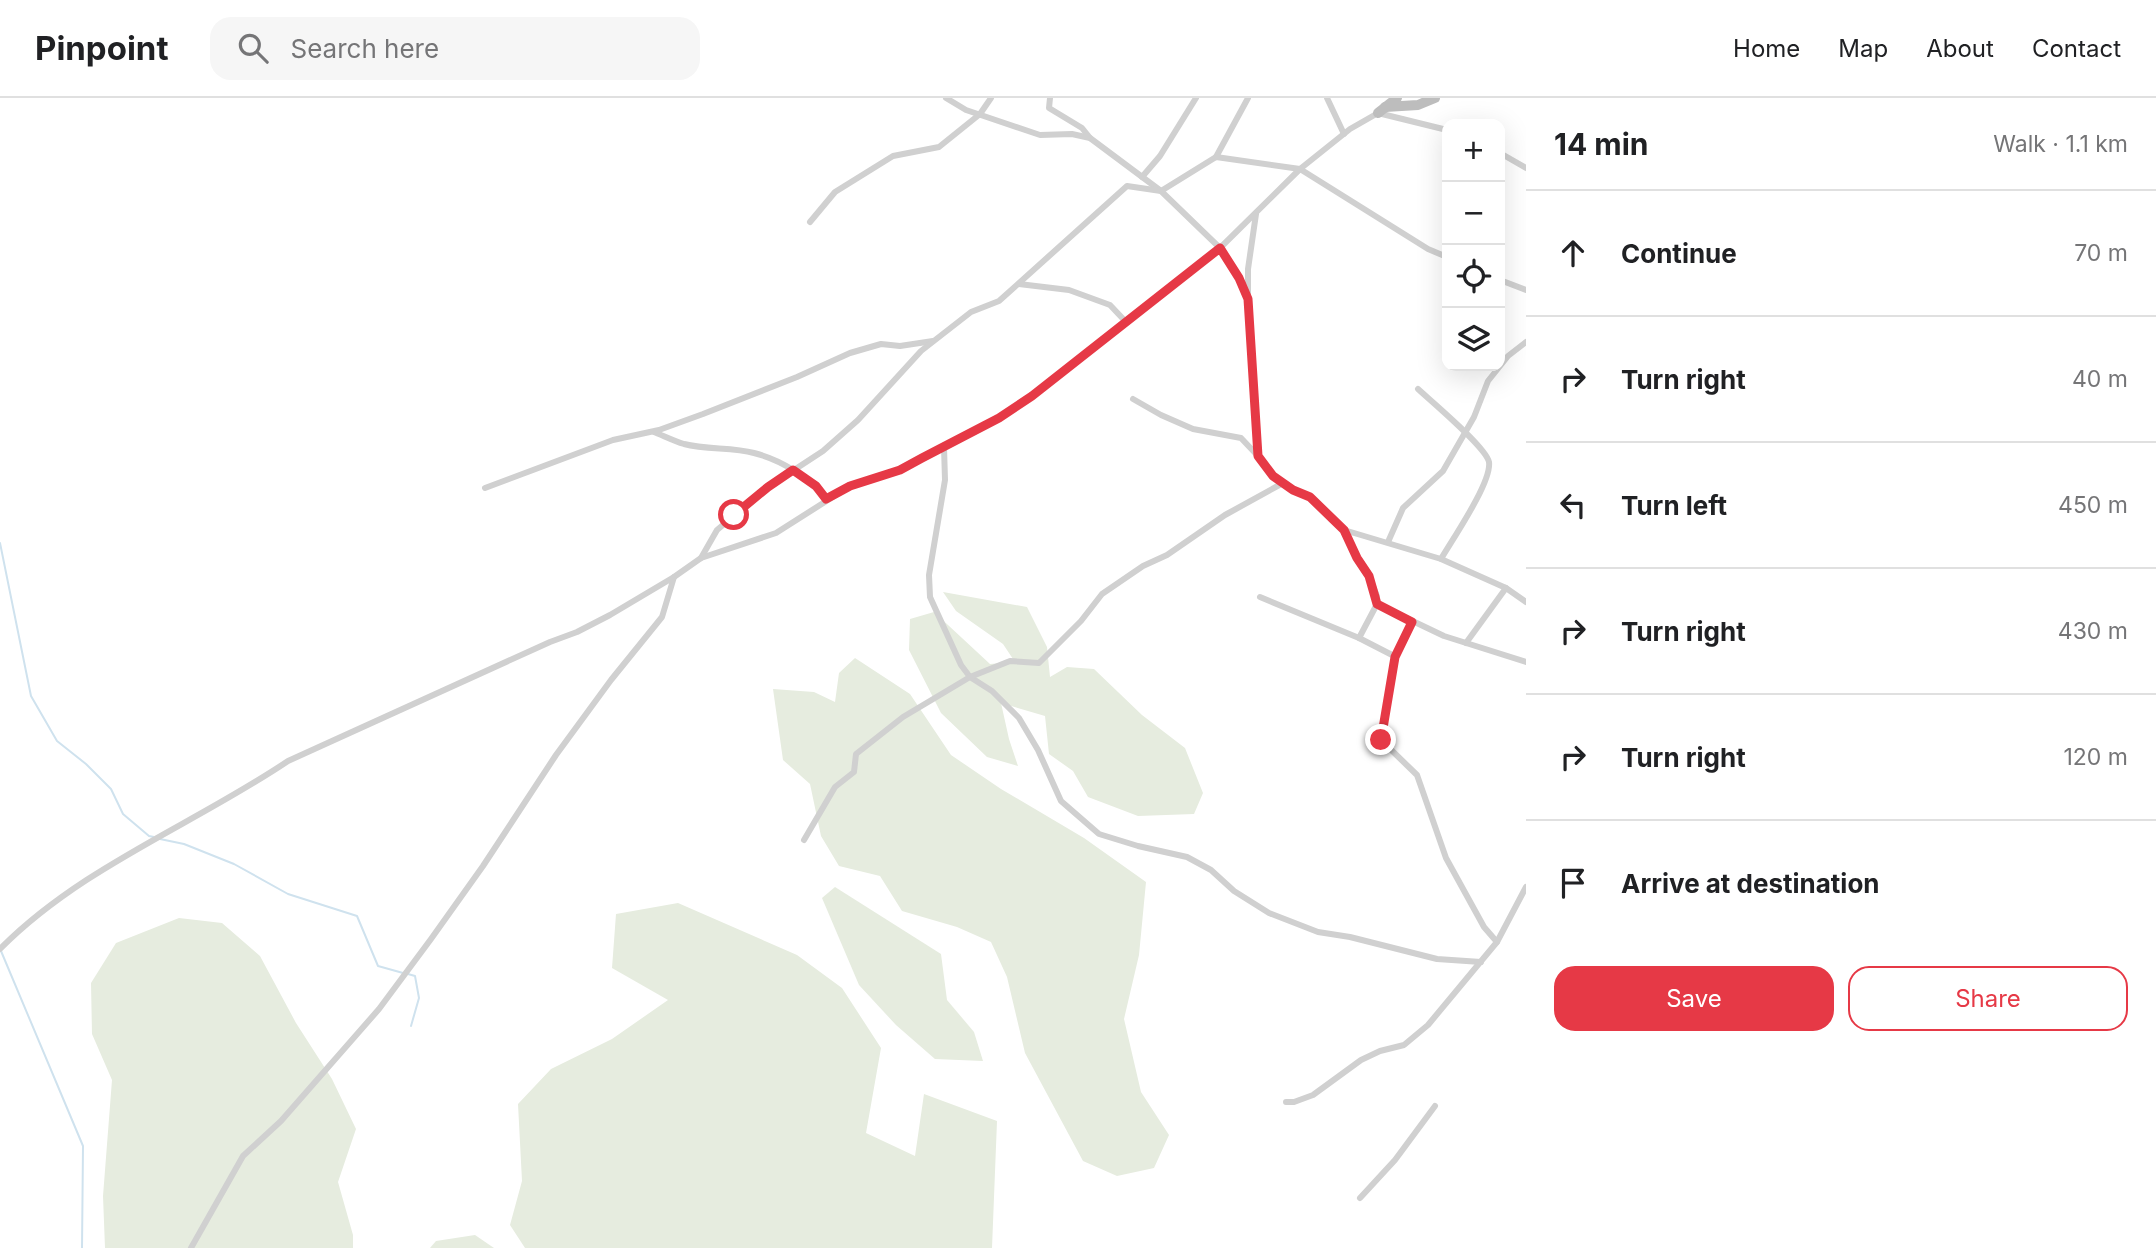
<!DOCTYPE html>
<meta charset="utf-8">
<style>
body{margin:0;font-family:Inter,sans-serif;background:#f6f6f6;color:#202124}
.controls{position:absolute;right:21px;top:21px;display:grid;overflow:hidden;border-radius:14px;box-shadow:0 7px 28px #0002}
.controls button{width:63px;height:63px;display:grid;place-items:center;padding:0;border:0;border-bottom:2px solid #e0e0e0;background:#fff;color:#202124;font:35px sans-serif}
.stop{position:absolute;width:21px;height:21px;margin:-16px;border:5px solid #e63946;border-radius:50%;background:#fff}
.stop.end{background:#e63946;border-color:#fff;box-shadow:0 2px 7px #0008}
.list{margin:0;padding:0;list-style:none}
h2{display:flex;justify-content:space-between;align-items:center;height:91px;margin:0;padding:0 28px;font-size:30px}
h2 small{font-size:23px;font-weight:400;color:#757577}
.list li{display:grid;grid-template-columns:46px 1fr auto;gap:21px;align-items:center;box-sizing:border-box;height:126px;padding:0 28px;border-top:2px solid #e0e0e0}
.list b{display:block;font-size:26px;white-space:nowrap}
.list em{font-size:23px;font-style:normal;color:#757577}
.actions{display:flex;gap:14px;padding:21px 28px}
.actions a{flex:1;padding:16px 0;border:2px solid #e63946;border-radius:21px;text-align:center;font-size:24px;color:#e63946}
.actions .main{background:#e63946;color:#fff}
.icon{flex:none;width:38px;height:38px;fill:none;stroke:currentColor;stroke-width:2;stroke-linecap:round;stroke-linejoin:round}
.map{position:relative;flex:none;width:1526px;height:1150px;overflow:hidden}
header{display:flex;align-items:center;gap:42px;box-sizing:border-box;height:98px;padding:0 35px;background:#fff;border-bottom:2px solid #e0e0e0}
header strong{font-size:33px}
nav{display:flex;gap:38px;margin-inline-start:auto;font-size:24px}
.search{width:490px;height:63px;background:#f6f6f6;display:flex;align-items:center;gap:18px;box-sizing:border-box;padding:0 24px;border-radius:21px;color:#757577;font-size:26px}
main{display:flex}
aside{flex:1;background:#fff}
.map>svg:first-child{display:block}
.green{fill:#e6ecdf}
.lines{fill:none;stroke-linecap:round;stroke-linejoin:round}
.stream{stroke:#cfe2ee;stroke-width:2}
.street{stroke:#d0d0d0;stroke-width:6}
.secondary{stroke:#bdbdbd;stroke-width:10}
.route{stroke:#e63946;stroke-width:9}
</style>
<header>
<strong>Pinpoint</strong>
<div class="search"><svg class="icon" aria-label="search" viewBox="0 0 24 24"><circle cx="10" cy="10" r="6"/><path d="M15 15l6 6"/></svg>Search here</div>
<nav><a>Home</a><a>Map</a><a>About</a><a>Contact</a></nav>
</header>
<main>
<div class="map">
<svg width="1526" height="1150" viewBox="0 0 1526 1150">
<rect width="100%" height="100%" fill="#fff"/>
<g class="green">
<polygon points="943,494 1027,509 1047,549 1050,579 1067,569 1094,571 1142,617 1185,650 1203,695 1194,716 1138,718 1088,699 1073,673 1049,656 1045,618 1001,605 1009,641 1018,668 987,659 941,615 909,552 910,521 934,514 990,566 1015,564 1003,546 956,513"/>
<polygon points="855,560 910,596 951,657 1001,691 1084,740 1146,784 1139,857 1124,921 1141,994 1169,1037 1154,1070 1117,1078 1083,1063 1025,955 1007,879 991,844 957,829 902,813 880,778 839,768 821,738 810,686 783,662 773,591 814,594 835,604 839,575"/>
<polygon points="835,789 941,856 947,902 974,934 983,963 935,961 896,927 859,887 822,800"/>
<polygon points="678,805 797,857 842,890 881,950 866,1035 915,1058 924,996 997,1023 992,1150 525,1150 510,1127 522,1083 518,1006 551,971 612,941 668,902 612,870 616,816"/>
<polygon points="179,820 222,825 260,858 296,925 332,981 356,1031 338,1084 353,1137 353,1150 105,1150 103,1098 112,982 92,936 91,885 116,845"/>
<polygon points="475,1137 494,1150 430,1150 436,1143"/>
</g>
<g class="lines">
<g class="stream">
<polyline points="0,445 31,598 57,643 86,666 111,691 123,716 149,738 154,739"/>
<polyline points="160,741 184,746 234,766 288,796 357,818 378,868 403,875"/>
<polyline points="1,853 83,1048 82,1150"/>
<polyline points="408,876 415,878 419,900 411,928"/>
</g>
<g class="street">
<polyline points="946,0 966,12 1040,37 1072,36 1090,40 1161,93 1220,150 1239,180 1248,201 1258,358 1273,378 1293,392 1310,399 1344,432 1357,460 1369,478 1377,498 1377,506 1359,540"/>
<polyline points="1050,0 1049,10 1082,30 1090,40"/>
<polyline points="1327,0 1344,36"/>
<polyline points="1500,55 1526,70"/>
<polyline points="1216,59 1248,0"/>
<polyline points="1142,79 1160,58 1196,0"/>
<polyline points="810,124 835,94 893,58 939,49 980,16 991,0"/>
<polyline points="1500,182 1526,192"/>
<polyline points="1019,186 1069,192 1110,207 1126,224"/>
<polyline points="1248,196 1248,171 1256,116"/>
<path d="M1418,291C1432,304 1486,349 1489,364C1492,384 1452,442 1441,461L1506,490L1526,504"/>
<polyline points="1133,301 1161,317 1193,331 1241,340 1258,358"/>
<path d="M654,334C664,338 674,343 684,346C707,352 732,349 754,355C782,362 808,379 826,401"/>
<polyline points="944,349 945,382 929,477 930,499 961,567 970,579 992,593 1019,620 1038,652 1061,703 1099,736 1138,748 1187,759 1211,772 1234,793 1269,815 1318,834 1350,839 1437,861 1481,864"/>
<polyline points="485,390 613,342 659,332 703,316 797,279 850,255 881,246 900,248 933,243"/>
<polyline points="1344,432 1441,461"/>
<polyline points="1388,444 1403,410 1443,373 1474,319 1488,283 1508,258 1526,244"/>
<polyline points="701,460 717,432 768,389 823,353 858,322 921,253 971,214 999,203 1127,88 1161,93 1216,59 1300,71 1428,151 1447,159"/>
<polyline points="1260,499 1359,540 1396,559"/>
<polyline points="1377,506 1444,538 1526,564"/>
<polyline points="1412,524 1396,559 1381,642 1417,677 1446,760 1484,829 1497,844"/>
<polyline points="1466,545 1506,490"/>
<polyline points="804,742 835,689 854,674 856,656 903,619 970,579 1010,563 1039,565 1081,523 1102,496 1143,468 1167,457 1225,417 1283,385"/>
<path d="M0,851C81,769 193,727 288,663L550,544L577,534L610,517L674,479L701,460L776,435L850,388L900,371L944,349L999,320L1032,298L1220,150L1300,71L1350,31L1378,15L1447,32"/>
<polyline points="1286,1004 1294,1004 1313,997 1361,962 1380,953 1404,947 1428,927 1497,844 1526,789"/>
<polyline points="1360,1100 1395,1062 1435,1008"/>
<polyline points="191,1150 243,1058 281,1023 379,911 431,841 483,768 556,657 611,582 662,519 674,479"/>
</g>
<g class="secondary">
<polyline points="1385,9 1418,7 1435,0"/>
<polyline points="1378,15 1397,0"/>
</g>
</g>
<g class="lines">
<polyline class="route" points="734,417 768,389 793,372 816,388 826,401 850,388 900,372 922,360 999,320 1032,298 1220,150 1239,180 1248,201 1258,358 1273,378 1293,392 1310,399 1344,432 1357,460 1369,478 1377,506 1412,524 1395,559 1381,642"/>
</g>
</svg>
<div class="controls">
<button>+</button>
<button>−</button>
<button><svg class="icon" aria-label="locate" viewBox="0 0 24 24"><circle cx="12" cy="12" r="6"/><path d="M12 2v4M12 18v4M2 12h4M18 12h4"/></svg></button>
<button><svg class="icon" aria-label="layers" viewBox="0 0 24 24"><path d="M12 4l9 5-9 5-9-5zM3 14l9 5 9-5"/></svg></button>
</div>
<div class="stop" style="left:734px;top:417px"></div>
<div class="stop end" style="left:1381px;top:642px"></div>
</div>
<aside>
<h2>14 min<small>Walk · 1.1 km</small></h2>
<ul class="list">
<li><svg class="icon" aria-label="ahead" viewBox="0 0 24 24"><path d="M12 20V5M6 11l6-6 6 6"/></svg><div><b>Continue</b></div><em>70 m</em></li>
<li><svg class="icon" aria-label="right" viewBox="0 0 24 24"><path d="M7 20v-9h11M14 6l5 5-5 5"/></svg><div><b>Turn right</b></div><em>40 m</em></li>
<li><svg class="icon" aria-label="left" viewBox="0 0 24 24"><path d="M17 20v-9H6M10 6l-5 5 5 5"/></svg><div><b>Turn left</b></div><em>450 m</em></li>
<li><svg class="icon" aria-label="right" viewBox="0 0 24 24"><path d="M7 20v-9h11M14 6l5 5-5 5"/></svg><div><b>Turn right</b></div><em>430 m</em></li>
<li><svg class="icon" aria-label="right" viewBox="0 0 24 24"><path d="M7 20v-9h11M14 6l5 5-5 5"/></svg><div><b>Turn right</b></div><em>120 m</em></li>
<li><svg class="icon" aria-label="arrive" viewBox="0 0 24 24"><path d="M6 21V4h12l-3 4 3 4H6"/></svg><div><b>Arrive at destination</b></div></li>
</ul>
<div class="actions"><a class="main">Save</a><a>Share</a></div>
</aside>
</main>
